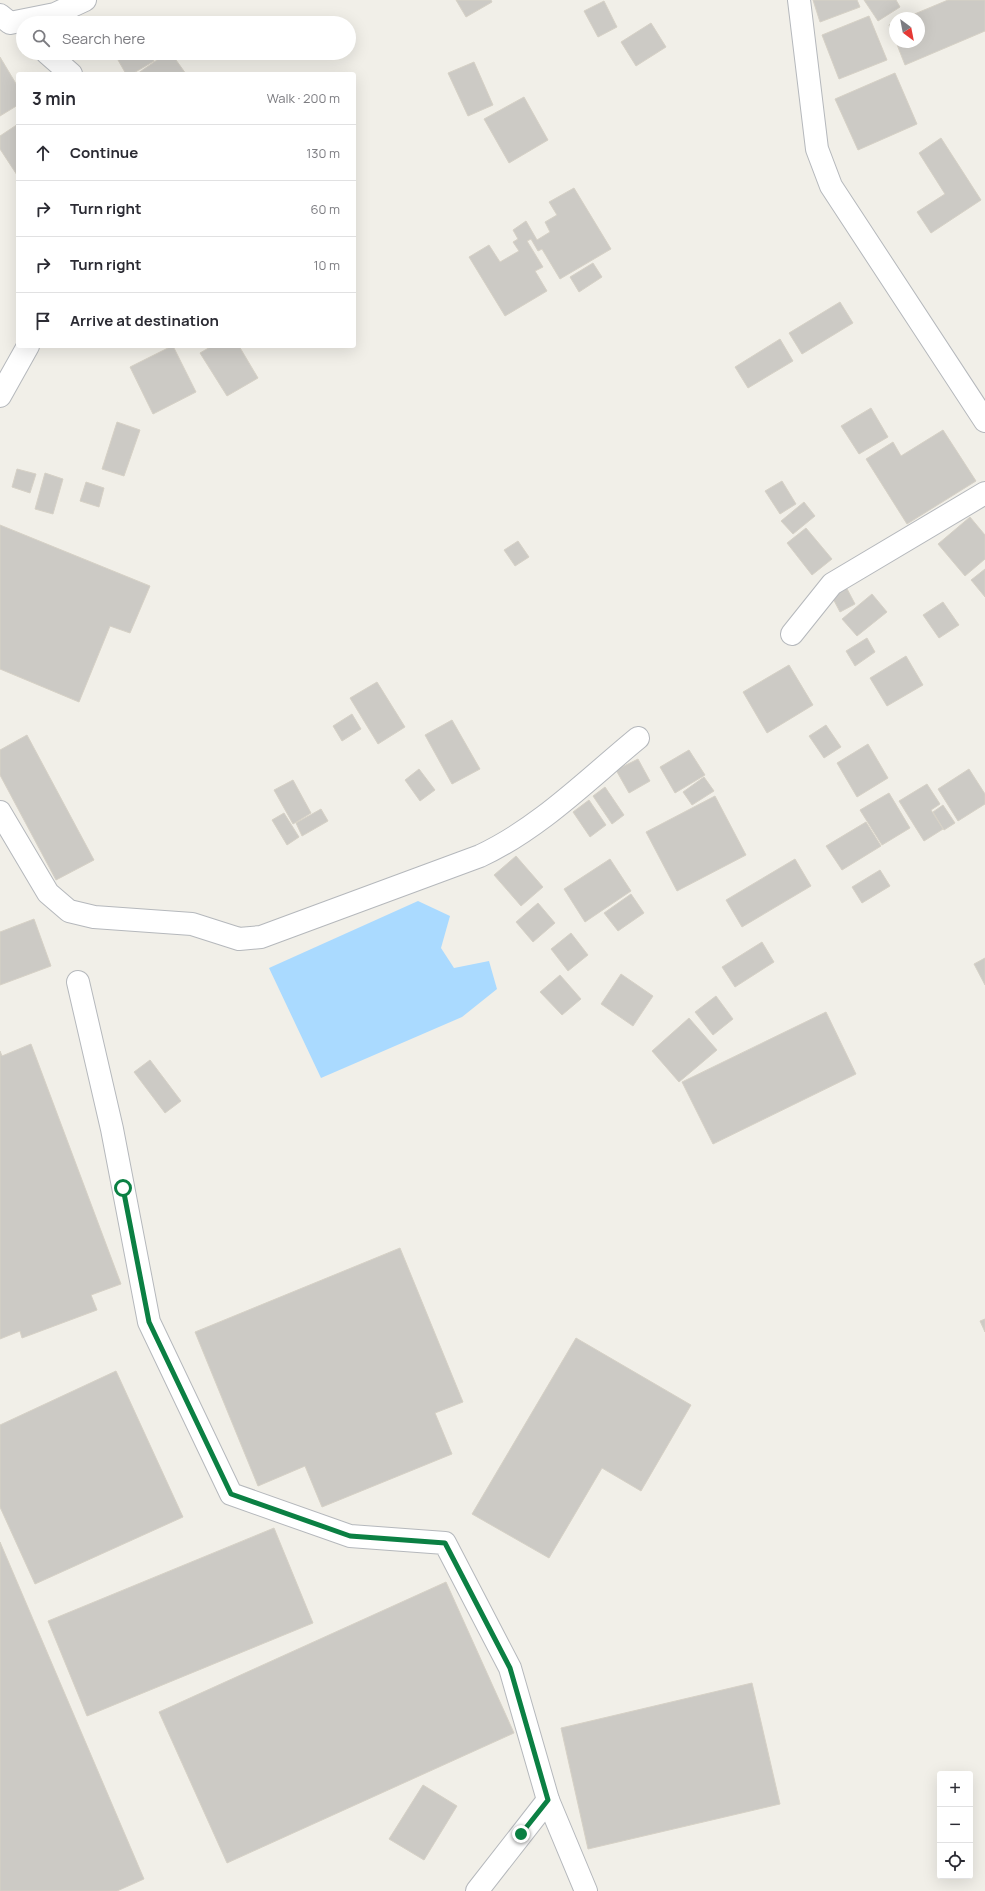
<!DOCTYPE html>
<meta charset="utf-8">
<style>
body{margin:0;font-family:Manrope,sans-serif;background:#f7f7f7;color:#2b2b33}
.controls{position:absolute;right:12px;bottom:12px;display:grid;overflow:hidden;border-radius:4px;box-shadow:0 4px 16px #0002}
.controls button{width:36px;height:36px;display:grid;place-items:center;padding:0;border:0;border-bottom:1px solid #e1e1e2;background:#fff;color:#2b2b33;font:20px sans-serif}
.compass{position:absolute;left:889px;top:12px;width:36px;height:36px;border-radius:50%;background:#fff;box-shadow:0 4px 16px #0002;rotate:148deg}
.stop{position:absolute;width:12px;height:12px;margin:-9px;border:3px solid #0b8043;border-radius:50%;background:#fff}
.stop.end{background:#0b8043;border-color:#fff;box-shadow:0 1px 4px #0008}
.list{margin:0;padding:0;list-style:none}
h2{display:flex;justify-content:space-between;align-items:center;height:52px;margin:0;padding:0 16px;font-size:17px}
h2 small{font-size:13px;font-weight:400;color:#7c7c81}
.list li{display:grid;grid-template-columns:26px 1fr auto;gap:12px;align-items:center;box-sizing:border-box;height:56px;padding:0 16px;border-top:1px solid #e1e1e2}
.list b{display:block;font-size:15px;white-space:nowrap}
.list em{font-size:13px;font-style:normal;color:#7c7c81}
.icon{flex:none;width:22px;height:22px;fill:none;stroke:currentColor;stroke-width:2;stroke-linecap:round;stroke-linejoin:round}
.map{position:relative;flex:none;width:985px;height:1891px;overflow:hidden}
.search{position:absolute;background:#fff;box-shadow:0 4px 16px #0002;left:16px;top:16px;width:340px;height:44px;display:flex;align-items:center;gap:10px;box-sizing:border-box;padding:0 14px;border-radius:22px;color:#7c7c81;font-size:15px}
.panel{position:absolute;background:#fff;box-shadow:0 4px 16px #0002;left:16px;top:72px;width:340px;height:276px;border-radius:4px}
.map>svg:first-child{display:block}
.water{fill:#aadaff}
.building{fill:#cccac5;stroke:#d6d1c6}
.lines{fill:none;stroke-linecap:round;stroke-linejoin:round}
.street-casing{stroke:#b5b8bc;stroke-width:24}
.street{stroke:#fff;stroke-width:22}
.route{stroke:#0b8043;stroke-width:5}
</style>
<div class="map">
<svg width="985" height="1891" viewBox="0 0 985 1891">
<rect width="100%" height="100%" fill="#f1efe8"/>
<polygon class="water" points="418,901 450,916 441,948 454,968 489,961 497,989 462,1017 321,1078 269,968"/>
<g class="building">
<polygon points="456,0 491,0 492,2 466,17"/>
<polygon points="813,0 857,0 860,7 820,22"/>
<polygon points="864,0 896,0 900,7 878,21"/>
<polygon points="948,0 985,0 985,31 905,65 896,42 919,42 919,18 905,18"/>
<polygon points="604,1 617,27 598,37 584,11"/>
<polygon points="869,16 887,60 839,79 822,35"/>
<polygon points="895,22 895,40 889,25"/>
<polygon points="651,23 666,47 636,66 621,42"/>
<polygon points="114,53 149,53 154,61 132,74 126,74"/>
<polygon points="167,53 171,53 186,74 137,74"/>
<polygon points="0,57 18,87 18,105 0,116"/>
<polygon points="474,62 493,105 468,116 448,73"/>
<polygon points="895,73 917,124 858,150 835,99"/>
<polygon points="524,97 548,140 509,163 484,119"/>
<polygon points="18,124 18,174 17,175 0,149 0,136"/>
<polygon points="941,138 981,200 931,233 917,212 945,194 919,153"/>
<polygon points="574,188 611,249 560,279 542,249 538,251 531,239 527,241 543,267 535,271 547,291 505,316 469,257 489,245 500,262 519,251 513,242 518,239 513,230 526,221 537,240 550,232 545,222 557,215 549,202"/>
<polygon points="593,263 602,277 579,292 570,277"/>
<polygon points="840,302 853,323 802,354 789,333"/>
<polygon points="780,339 793,361 748,388 735,367"/>
<polygon points="172,346 173,346 196,392 153,414 130,367"/>
<polygon points="212,346 239,346 258,378 227,396 200,353"/>
<polygon points="871,408 888,437 859,454 841,426"/>
<polygon points="117,422 140,430 124,476 102,469"/>
<polygon points="943,430 976,481 907,524 866,459 893,442 901,456"/>
<polygon points="17,469 36,474 30,493 12,487"/>
<polygon points="45,473 63,479 53,514 35,509"/>
<polygon points="782,481 796,504 780,514 765,491"/>
<polygon points="86,482 104,488 99,507 80,501"/>
<polygon points="804,502 815,516 793,534 781,521"/>
<polygon points="970,517 985,535 985,559 965,576 938,544"/>
<polygon points="0,525 150,586 130,633 110,626 79,702 0,669"/>
<polygon points="806,528 832,559 812,575 787,543"/>
<polygon points="518,541 529,557 515,566 504,550"/>
<polygon points="985,569 985,597 971,580"/>
<polygon points="844,583 855,604 840,612 829,591"/>
<polygon points="872,594 887,612 857,636 842,619"/>
<polygon points="943,602 959,625 939,638 923,615"/>
<polygon points="867,638 875,652 855,666 846,651"/>
<polygon points="906,656 923,685 887,706 870,678"/>
<polygon points="789,665 813,705 767,733 743,692"/>
<polygon points="377,682 405,727 378,744 350,698"/>
<polygon points="352,714 361,729 342,741 333,726"/>
<polygon points="452,720 480,769 452,784 425,735"/>
<polygon points="826,725 841,747 824,758 809,736"/>
<polygon points="27,735 94,860 56,880 0,775 0,750"/>
<polygon points="868,744 888,778 857,797 837,763"/>
<polygon points="689,750 705,775 675,793 660,767"/>
<polygon points="638,759 650,781 629,793 616,770"/>
<polygon points="419,769 435,790 420,801 405,780"/>
<polygon points="969,769 985,794 985,804 958,821 938,789"/>
<polygon points="704,777 714,791 692,805 683,792"/>
<polygon points="293,780 311,813 293,824 274,790"/>
<polygon points="927,784 940,804 931,810 943,829 924,841 899,801"/>
<polygon points="605,787 624,815 612,824 593,796"/>
<polygon points="889,793 910,828 882,845 860,810"/>
<polygon points="715,796 746,855 677,891 646,832"/>
<polygon points="589,800 606,825 590,837 573,812"/>
<polygon points="943,805 955,823 944,830 933,812"/>
<polygon points="321,809 328,821 302,836 296,823"/>
<polygon points="284,813 299,837 287,845 272,820"/>
<polygon points="866,822 881,846 842,870 826,846"/>
<polygon points="516,856 543,887 521,906 494,875"/>
<polygon points="610,859 631,891 585,922 564,889"/>
<polygon points="795,859 811,886 742,927 726,900"/>
<polygon points="880,870 890,886 862,903 852,887"/>
<polygon points="631,894 644,913 618,931 604,913"/>
<polygon points="538,903 555,923 533,942 516,922"/>
<polygon points="34,919 51,966 0,985 0,932"/>
<polygon points="571,933 588,955 568,971 551,949"/>
<polygon points="762,942 774,962 735,987 722,967"/>
<polygon points="985,958 985,985 974,964"/>
<polygon points="621,974 653,996 633,1026 601,1004"/>
<polygon points="560,975 581,999 562,1015 540,992"/>
<polygon points="716,996 733,1019 713,1035 695,1012"/>
<polygon points="826,1012 856,1074 713,1144 682,1082"/>
<polygon points="689,1018 717,1050 679,1082 652,1051"/>
<polygon points="31,1044 121,1284 91,1295 97,1310 22,1338 20,1331 0,1339 0,1051 2,1056"/>
<polygon points="150,1060 181,1101 165,1113 134,1072"/>
<polygon points="400,1248 463,1402 435,1413 452,1454 322,1507 305,1466 258,1486 195,1332"/>
<polygon points="985,1319 985,1332 980,1321"/>
<polygon points="576,1338 691,1405 641,1491 602,1468 549,1558 472,1514"/>
<polygon points="116,1371 183,1517 35,1584 0,1507 0,1425"/>
<polygon points="274,1528 313,1623 87,1716 48,1621"/>
<polygon points="0,1542 144,1879 117,1891 0,1891"/>
<polygon points="446,1582 514,1733 227,1863 159,1712"/>
<polygon points="752,1683 780,1804 588,1849 561,1728"/>
<polygon points="423,1785 457,1806 424,1860 389,1839"/>
</g>
<g class="lines">
<defs>
<g id="street">
<polyline points="799,0 817,149 831,186 985,421"/>
<polyline points="0,15 10,23 55,14 85,0"/>
<polyline points="47,53 71,74"/>
<polyline points="0,396 28,346"/>
<polyline points="792,634 832,584 985,493"/>
<path d="M0,812L48,893L69,911L94,917L192,924L239,939L261,937L480,856C540,828 588,779 638,738"/>
<polyline points="78,982 112,1129 149,1322 231,1494 350,1536 445,1543 510,1668 548,1800 586,1891"/>
<polyline points="477,1891 548,1800"/>
</g>
</defs>
<use href="#street" class="street-casing"/>
<use href="#street" class="street"/>
</g>
<g class="lines">
<polyline class="route" points="123,1188 149,1322 231,1494 350,1536 445,1543 510,1668 548,1800 521,1834"/>
</g>
</svg>
<div class="controls">
<button>+</button>
<button>−</button>
<button><svg class="icon" aria-label="locate" viewBox="0 0 24 24"><circle cx="12" cy="12" r="6"/><path d="M12 2v4M12 18v4M2 12h4M18 12h4"/></svg></button>
</div>
<svg class="compass" viewBox="-18 -18 36 36"><path d="M0-13l5 13h-10z" fill="#e53935"/><path d="M0 13l5-13h-10z" fill="#7c7c81"/></svg>
<div class="stop" style="left:123px;top:1188px"></div>
<div class="stop end" style="left:521px;top:1834px"></div>
<div class="search"><svg class="icon" aria-label="search" viewBox="0 0 24 24"><circle cx="10" cy="10" r="6"/><path d="M15 15l6 6"/></svg>Search here</div>
<section class="panel">
<h2>3 min<small>Walk · 200 m</small></h2>
<ul class="list">
<li><svg class="icon" aria-label="ahead" viewBox="0 0 24 24"><path d="M12 20V5M6 11l6-6 6 6"/></svg><div><b>Continue</b></div><em>130 m</em></li>
<li><svg class="icon" aria-label="right" viewBox="0 0 24 24"><path d="M7 20v-9h11M14 6l5 5-5 5"/></svg><div><b>Turn right</b></div><em>60 m</em></li>
<li><svg class="icon" aria-label="right" viewBox="0 0 24 24"><path d="M7 20v-9h11M14 6l5 5-5 5"/></svg><div><b>Turn right</b></div><em>10 m</em></li>
<li><svg class="icon" aria-label="arrive" viewBox="0 0 24 24"><path d="M6 21V4h12l-3 4 3 4H6"/></svg><div><b>Arrive at destination</b></div></li>
</ul>
</section>
</div>
